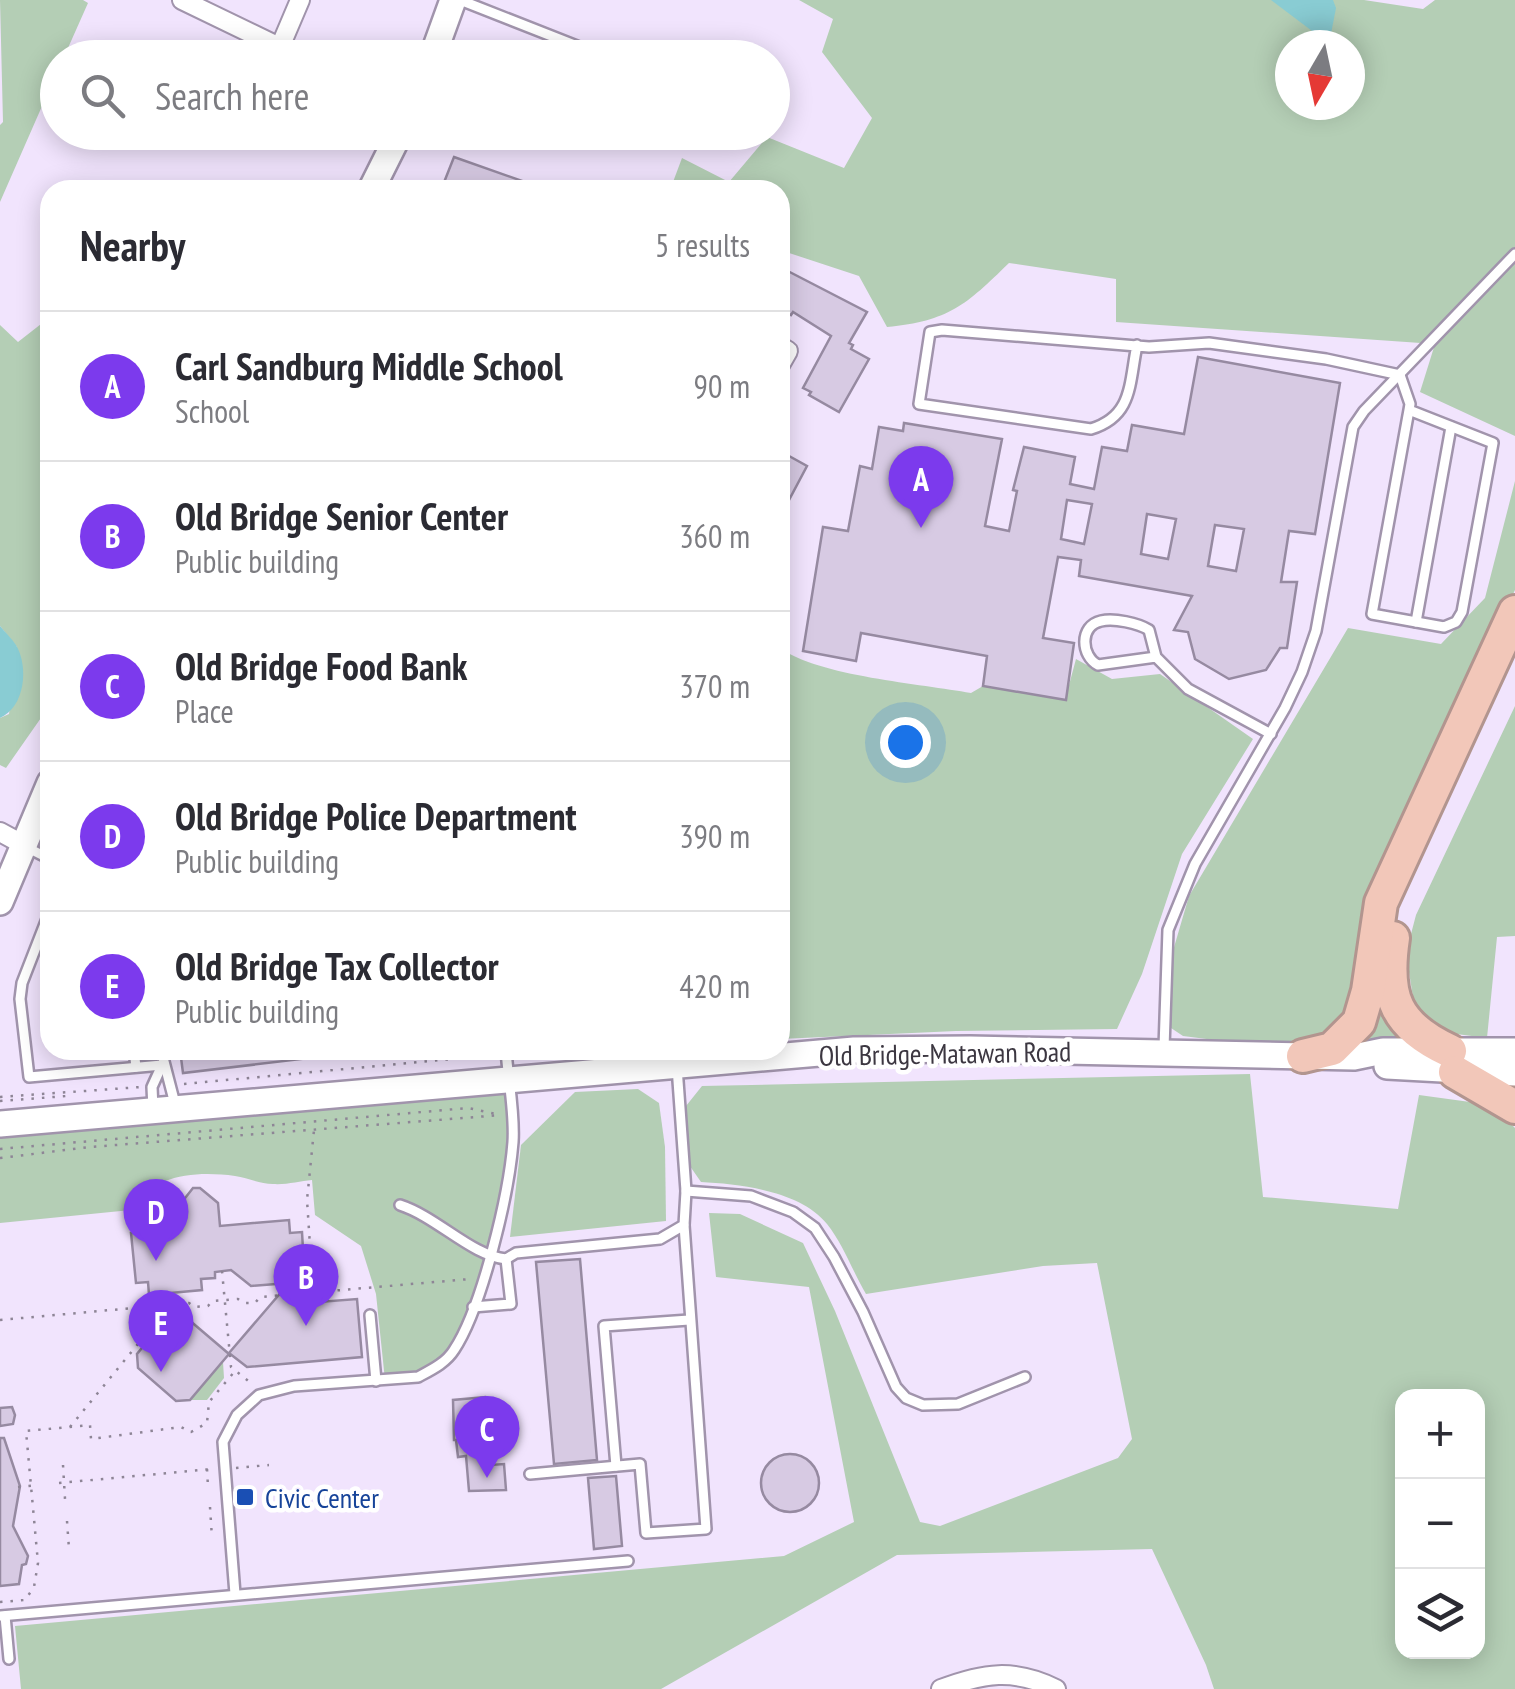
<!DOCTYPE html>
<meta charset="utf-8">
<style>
body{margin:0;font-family:"PT Sans Narrow",sans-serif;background:#f7f7f7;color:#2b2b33}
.controls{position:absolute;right:30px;bottom:30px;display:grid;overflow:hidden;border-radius:20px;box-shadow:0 5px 25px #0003}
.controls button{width:90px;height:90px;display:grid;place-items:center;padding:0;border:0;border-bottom:2px solid #e1e1e2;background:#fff;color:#2b2b33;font:50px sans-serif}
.compass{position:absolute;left:1275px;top:30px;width:90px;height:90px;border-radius:50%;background:#fff;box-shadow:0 5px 25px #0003;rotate:189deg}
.you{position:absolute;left:905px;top:742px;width:35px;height:35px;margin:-25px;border:8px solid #fff;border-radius:50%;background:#1a73e8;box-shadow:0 0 0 15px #1a73e833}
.badge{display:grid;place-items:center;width:65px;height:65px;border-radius:50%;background:#7c3aed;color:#fff;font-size:32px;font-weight:700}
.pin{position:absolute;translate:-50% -82px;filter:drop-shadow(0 2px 5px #0008)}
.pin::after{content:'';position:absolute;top:52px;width:35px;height:30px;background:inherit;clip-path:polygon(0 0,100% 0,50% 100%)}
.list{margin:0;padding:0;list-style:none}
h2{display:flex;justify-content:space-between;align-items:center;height:130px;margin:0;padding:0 40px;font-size:42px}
h2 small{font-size:32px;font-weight:400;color:#7c7c81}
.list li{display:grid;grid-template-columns:65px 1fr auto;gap:30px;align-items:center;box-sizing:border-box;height:150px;padding:0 40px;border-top:2px solid #e1e1e2}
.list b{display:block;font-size:38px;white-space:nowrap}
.list p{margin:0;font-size:32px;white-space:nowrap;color:#7c7c81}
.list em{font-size:32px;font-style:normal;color:#7c7c81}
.icon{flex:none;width:55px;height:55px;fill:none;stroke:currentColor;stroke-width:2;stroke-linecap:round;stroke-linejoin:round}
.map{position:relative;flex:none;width:1515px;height:1689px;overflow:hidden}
.search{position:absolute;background:#fff;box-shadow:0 5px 25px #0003;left:40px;top:40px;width:750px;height:110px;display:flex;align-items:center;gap:25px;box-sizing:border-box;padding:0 35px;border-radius:55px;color:#7c7c81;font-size:38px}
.panel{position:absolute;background:#fff;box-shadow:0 5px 25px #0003;left:40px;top:180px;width:750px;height:880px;border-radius:30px}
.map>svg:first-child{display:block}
.green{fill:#b4ceb5;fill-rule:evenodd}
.water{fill:#89ccd3}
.building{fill:#d7cae3;stroke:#968aa1;stroke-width:2.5;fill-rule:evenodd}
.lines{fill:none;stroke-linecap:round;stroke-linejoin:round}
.lane-casing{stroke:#a194ac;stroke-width:14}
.street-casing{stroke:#a194ac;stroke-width:22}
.secondary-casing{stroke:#a194ac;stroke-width:30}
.highway-casing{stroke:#b2958f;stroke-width:38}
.path{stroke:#8e8596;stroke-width:2.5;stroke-dasharray:2.5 8;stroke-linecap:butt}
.lane{stroke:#fff;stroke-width:9}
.street{stroke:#fff;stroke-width:18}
.secondary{stroke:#fff;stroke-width:25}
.highway{stroke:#f2c7b9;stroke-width:32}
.transit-dot{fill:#1a4fb4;stroke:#fff;stroke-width:4}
.labels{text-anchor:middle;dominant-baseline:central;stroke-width:9;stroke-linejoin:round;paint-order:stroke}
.street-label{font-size:28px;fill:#3c3741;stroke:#fff}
.transit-label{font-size:28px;fill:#164399;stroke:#fff;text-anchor:start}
</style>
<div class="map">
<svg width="1515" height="1689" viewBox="0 0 1515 1689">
<rect width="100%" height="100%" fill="#f1e4fd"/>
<g class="green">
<polygon points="0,0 83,0 88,3 64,57 58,58 57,72 0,202 0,125 3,122"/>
<path d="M799,0H1364L1423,9L1435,0H1515V436L1420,392L1435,344L1116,322V279L1009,263C966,305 949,321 887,327L859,276L780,250V190H670L682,158L729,182L767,137L844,168L872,118L822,52L833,19ZM1290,45H1350V105H1290Z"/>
<polygon points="50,317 50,705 6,768 0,765 0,718 9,714 17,647 0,626 0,325 18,342"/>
<polygon points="1515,481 1515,590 1365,910 1352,1013 1339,1030 1307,1043 1246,1044 1183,1036 1171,1028 1170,961 1189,896 1348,628 1441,644 1485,598"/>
<path d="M780,648C818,676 922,684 971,693L983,686L1065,700L1076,659L1112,679L1160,674L1253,739L1182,854L1142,974L1117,1029L956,1031L780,1039Z"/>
<polygon points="1515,706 1515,936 1497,937 1487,1038 1441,1032 1415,1010 1406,953 1416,915"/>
<polygon points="1379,989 1404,1040 1352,1043"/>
<path d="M1250,1074L1263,1197L1398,1209L1419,1095L1492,1105L1515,1128V1689H1214L1206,1665L1152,1549L897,1555L661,1689H21L15,1626L784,1556L854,1522L809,1287L716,1277L709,1213L740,1214L803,1243L835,1311L920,1522L940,1526L1118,1458L1132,1439L1097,1263L1043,1266L866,1294C853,1272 843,1244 827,1224C801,1191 740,1184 701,1182L685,1159L682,1111L702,1086ZM1402,1396H1478V1652H1402Z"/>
<path d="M508,1080L513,1141L489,1257L453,1353L418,1377L385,1380L376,1294L361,1246L315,1215L312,1180C300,1181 286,1185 273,1184C260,1184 248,1178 235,1176C196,1171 152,1174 131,1210L0,1223V1124Z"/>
<polygon points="638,1089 659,1103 665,1147 666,1221 510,1237 521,1145 575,1092"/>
<polygon points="223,1362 224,1378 207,1400 190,1400"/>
</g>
<g class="water">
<polygon points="1271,0 1333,0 1336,8 1330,39 1324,40"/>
<path d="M0,626C5,632 12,639 16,645C29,667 25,707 0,718Z"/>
</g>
<g class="building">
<polygon points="454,157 542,188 541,190 481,190 470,186 469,190 441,190"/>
<polygon points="780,267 867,312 849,343 853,345 851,349 869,359 839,412 809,395 811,392 803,388 831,336 793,312 791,315 780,309"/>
<path d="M1198,357L1340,383L1315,534L1289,531L1281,582H1297L1287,648H1280L1266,670L1229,679L1195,659L1188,632L1174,630L1192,596L1079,576L1081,560L1058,557L1043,638L1074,643L1066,700L983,686L987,656L861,633L856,661L803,651L823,527L848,531L860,466L872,469L879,427L903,431L904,423L1002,439L985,526L1009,531L1017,491L1013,490L1024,447L1075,457L1070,484L1094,489L1102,447L1127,451L1132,425L1184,434ZM1067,500L1092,504L1084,544L1061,539ZM1147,514L1176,519L1168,559L1141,554ZM1215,525L1244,529L1236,571L1208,566Z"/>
<polygon points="780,451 807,466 780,517"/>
<polygon points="180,1050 309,1050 310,1058 183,1073"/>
<polygon points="193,1188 200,1188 218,1203 220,1226 289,1220 290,1233 302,1232 306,1303 357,1299 362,1357 247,1367 229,1353 289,1283 251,1286 231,1270 215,1272 215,1278 201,1279 202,1290 149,1295 148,1282 136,1283 131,1233 181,1229 178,1207"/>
<polygon points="580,1259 597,1460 554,1464 536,1262"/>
<polygon points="175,1308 229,1354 190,1400 176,1401 138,1368 137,1354"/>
<polygon points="485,1397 491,1465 504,1464 506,1490 469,1491 466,1456 458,1457 456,1440 454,1440 453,1400"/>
<polygon points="12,1407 15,1415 13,1424 0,1426 0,1408"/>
<polygon points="0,1438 4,1438 20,1486 13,1526 28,1556 26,1564 22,1565 19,1584 0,1586"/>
<circle cx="790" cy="1483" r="29"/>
<polygon points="616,1476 622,1546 594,1549 588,1478"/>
</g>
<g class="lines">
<defs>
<g id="lane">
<polyline points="460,0 577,46 590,58"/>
<path d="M1137,345C1129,384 1133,416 1091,429L919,404L930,332L942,330L1149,347L1209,343L1326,359L1400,375"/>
<polyline points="1400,375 1410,404 1409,410 1372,614 1444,627 1456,622 1462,612 1493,443 1409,410"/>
<polyline points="1416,622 1451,427"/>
<path d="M1156,657L1098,665C1081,656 1079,626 1101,621C1114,618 1138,623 1149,630L1156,657L1188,689L1271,734"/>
<polyline points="26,847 50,859"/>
<polyline points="50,911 22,983 20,999 29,1077 162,1065"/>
<polyline points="1164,1048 1168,930 1195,864 1285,708 1302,672 1316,631 1353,427 1364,411 1515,254"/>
<polyline points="134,1050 136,1067"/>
<polyline points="161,1050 175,1104"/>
<polyline points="153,1109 152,1087 162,1065"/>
<polyline points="686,1191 751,1196 793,1212 815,1228 834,1257 863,1312 896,1387 906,1398 923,1405 958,1404 1025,1377"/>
<path d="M400,1205C437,1217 472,1256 506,1259L516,1253L660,1239L684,1225L686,1191L677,1067"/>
<polyline points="473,1307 511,1304 506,1259"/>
<polyline points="370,1315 376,1381"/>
<polyline points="616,1466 604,1326 689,1320"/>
<polyline points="530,1474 640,1464 646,1533 706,1529 684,1225"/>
<path d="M235,1594L223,1442L237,1415L259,1395L294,1386L418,1377C431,1370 446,1363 454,1350C482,1308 509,1194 513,1142C515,1113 508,1080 506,1050"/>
<polyline points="0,1616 628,1561"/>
<polyline points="5,1616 9,1659"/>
</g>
<g id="street">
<polyline points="182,0 302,58"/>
<polyline points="280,47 300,0"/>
<polyline points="780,346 788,351 780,365"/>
<polyline points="0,832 24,845"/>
<path d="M941,1689C983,1673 1014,1668 1056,1689"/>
</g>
<g id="secondary">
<polyline points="432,58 453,0"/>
<polyline points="371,190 400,132"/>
<polyline points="0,902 50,783"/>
<polyline points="1387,1066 1515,1073"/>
<polyline points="0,1124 854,1050 970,1049 1354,1057 1383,1051 1515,1051"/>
</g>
<g id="highway">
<path d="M1393,938C1384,998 1396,1026 1450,1051"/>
<polyline points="1303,1056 1332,1049 1359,1022 1368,991 1381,903 1515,612"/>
<polyline points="1455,1072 1515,1107"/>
</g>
</defs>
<use href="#lane" class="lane-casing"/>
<use href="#street" class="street-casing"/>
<use href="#secondary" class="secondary-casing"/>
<use href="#highway" class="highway-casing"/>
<g class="path">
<polyline points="517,1053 556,1050"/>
<polyline points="184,1084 495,1055"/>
<polyline points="0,1097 141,1087"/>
<polyline points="0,1101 67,1096"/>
<polyline points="0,1149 468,1108 496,1114"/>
<polyline points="0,1158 90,1147 502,1115"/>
<polyline points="222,1271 231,1367 252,1384"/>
<polyline points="313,1291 307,1200 314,1130"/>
<polyline points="147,1307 149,1328"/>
<polyline points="0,1320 189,1303 194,1307 208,1306 212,1301 238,1299 244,1303 255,1303 260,1297 470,1279"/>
<polyline points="70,1427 169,1306"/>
<polyline points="63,1465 65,1499"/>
<polyline points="236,1468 269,1465"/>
<polyline points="207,1469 208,1487"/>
<polyline points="59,1483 212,1469"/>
<polyline points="18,1487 38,1485"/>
<polyline points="210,1507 212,1538"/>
<polyline points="67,1521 69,1549"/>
<polyline points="0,1602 25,1600 34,1587 38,1563 26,1431 90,1425 91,1439 181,1427 191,1432 207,1423 209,1402 235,1371"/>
</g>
<use href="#lane" class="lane"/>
<use href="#street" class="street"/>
<use href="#secondary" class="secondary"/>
<use href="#highway" class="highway"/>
</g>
<rect class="transit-dot" x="235" y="1487" width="20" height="20" rx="5"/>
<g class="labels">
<g class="street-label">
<text transform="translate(945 1053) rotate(-1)">Old Bridge-Matawan Road</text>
</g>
<g class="transit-label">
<text x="265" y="1497">Civic Center</text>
</g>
</g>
</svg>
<div class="controls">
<button>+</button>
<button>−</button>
<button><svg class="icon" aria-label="layers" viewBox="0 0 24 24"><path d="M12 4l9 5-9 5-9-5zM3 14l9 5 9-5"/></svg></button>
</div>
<svg class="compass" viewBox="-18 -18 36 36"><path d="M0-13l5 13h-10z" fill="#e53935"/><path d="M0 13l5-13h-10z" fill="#7c7c81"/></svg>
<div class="you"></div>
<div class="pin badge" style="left:921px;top:528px">A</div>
<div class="pin badge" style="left:306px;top:1326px">B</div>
<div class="pin badge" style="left:487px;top:1478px">C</div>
<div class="pin badge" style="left:156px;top:1261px">D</div>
<div class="pin badge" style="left:161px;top:1372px">E</div>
<div class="search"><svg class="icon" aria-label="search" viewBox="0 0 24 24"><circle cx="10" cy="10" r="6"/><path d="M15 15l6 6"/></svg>Search here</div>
<section class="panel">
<h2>Nearby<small>5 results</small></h2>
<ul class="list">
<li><span class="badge">A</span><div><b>Carl Sandburg Middle School</b><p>School</p></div><em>90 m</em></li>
<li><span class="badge">B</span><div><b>Old Bridge Senior Center</b><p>Public building</p></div><em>360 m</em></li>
<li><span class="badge">C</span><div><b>Old Bridge Food Bank</b><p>Place</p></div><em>370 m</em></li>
<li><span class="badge">D</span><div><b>Old Bridge Police Department</b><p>Public building</p></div><em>390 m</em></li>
<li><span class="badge">E</span><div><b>Old Bridge Tax Collector</b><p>Public building</p></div><em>420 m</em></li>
</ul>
</section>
</div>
